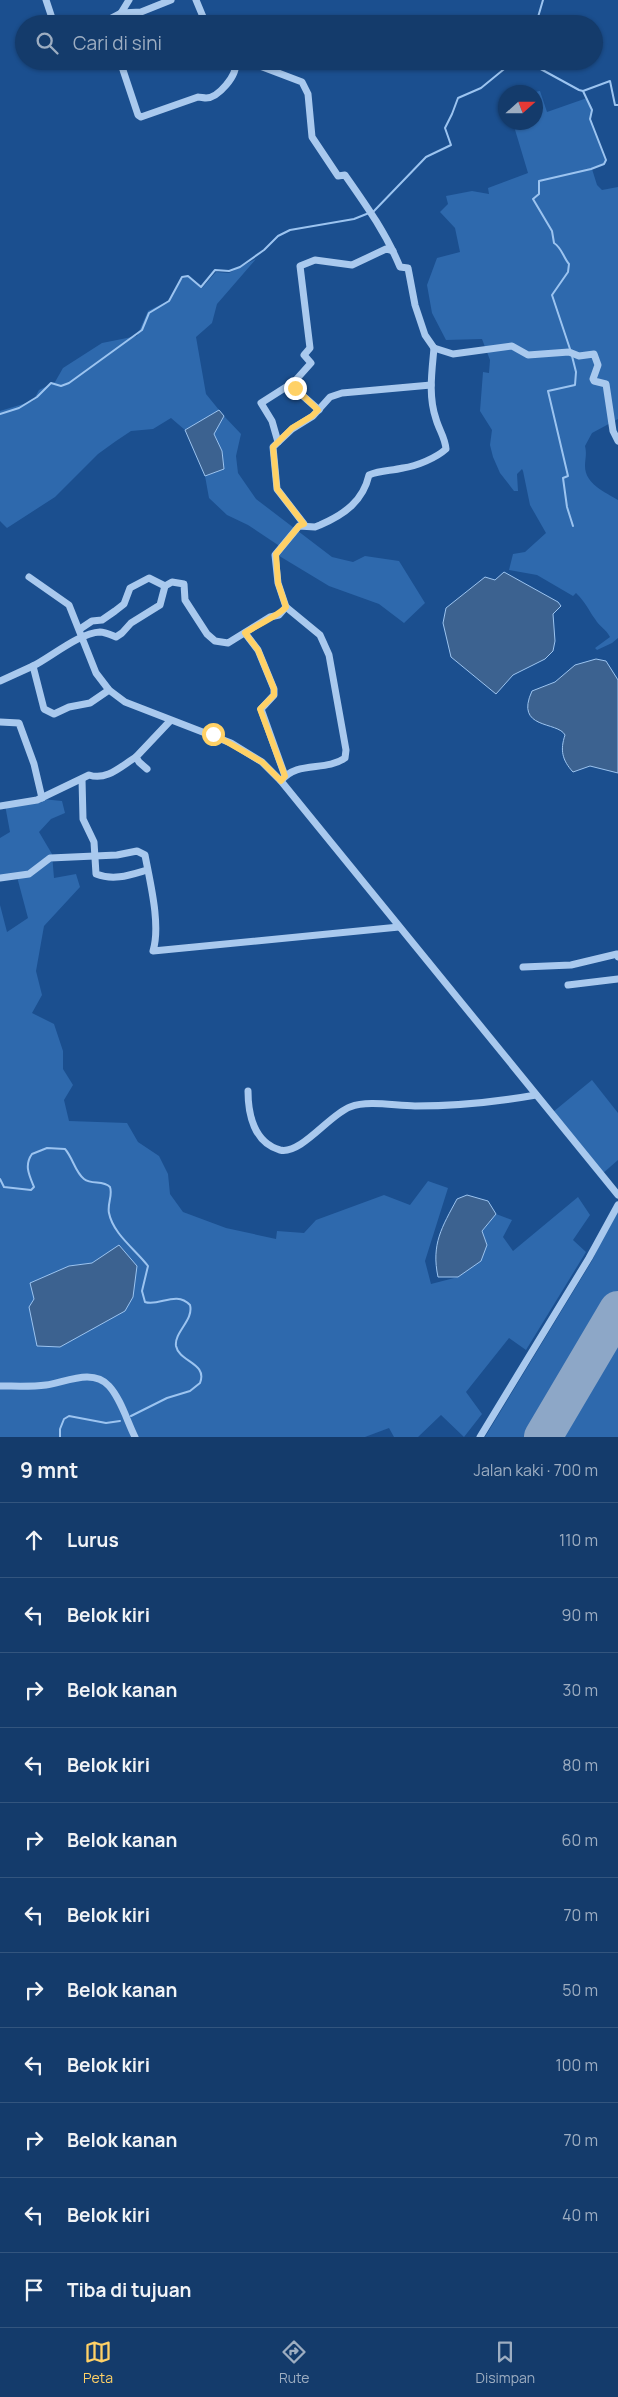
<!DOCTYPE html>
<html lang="id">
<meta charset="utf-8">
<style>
body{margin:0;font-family:Manrope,sans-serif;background:#1d4271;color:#f1f3f6}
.compass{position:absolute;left:498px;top:85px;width:45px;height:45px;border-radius:50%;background:#143b6b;box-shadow:0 1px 4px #0004;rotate:69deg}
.stop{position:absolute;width:15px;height:15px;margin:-11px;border:4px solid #ffd166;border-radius:50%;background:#fff}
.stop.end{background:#ffd166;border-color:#fff;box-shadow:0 1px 5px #0008}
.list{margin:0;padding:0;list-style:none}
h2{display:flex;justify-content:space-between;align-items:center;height:65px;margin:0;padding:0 20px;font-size:21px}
h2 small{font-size:16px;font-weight:400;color:#9dadc1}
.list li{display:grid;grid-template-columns:32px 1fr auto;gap:15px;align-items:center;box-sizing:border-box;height:75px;padding:0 20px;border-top:1px solid #33557e}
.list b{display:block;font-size:19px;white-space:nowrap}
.list em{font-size:16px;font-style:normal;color:#9dadc1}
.icon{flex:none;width:28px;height:28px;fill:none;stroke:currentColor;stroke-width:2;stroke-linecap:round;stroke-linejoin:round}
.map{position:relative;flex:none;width:618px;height:1437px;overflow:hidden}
.search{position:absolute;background:#143b6b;box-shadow:0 1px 4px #0004;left:15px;right:15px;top:15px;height:55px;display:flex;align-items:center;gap:12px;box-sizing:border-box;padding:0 18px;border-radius:28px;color:#9dadc1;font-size:19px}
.sheet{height:890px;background:#143b6b}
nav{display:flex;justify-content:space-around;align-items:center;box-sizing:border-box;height:70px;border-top:1px solid #33557e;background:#143b6b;font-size:14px;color:#9dadc1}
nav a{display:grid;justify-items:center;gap:2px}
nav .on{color:#ffd166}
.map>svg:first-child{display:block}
.green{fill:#2e69ad;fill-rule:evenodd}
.water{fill:#3c6290;stroke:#9cc4f0}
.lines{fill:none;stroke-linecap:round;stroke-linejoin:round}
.stream{stroke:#9cc4f0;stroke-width:2}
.runway{stroke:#8da7c7;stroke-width:38}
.minor{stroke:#a9c9ee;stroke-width:7}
.route{stroke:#ffd166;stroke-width:6}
</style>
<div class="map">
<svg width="618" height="1437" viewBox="0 0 618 1437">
<rect width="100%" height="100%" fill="#1b4f8f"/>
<g class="green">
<path d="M540,91L547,112L587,98L593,110L590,117L606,162L592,169L597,185L602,190L618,187V419L592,433L585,446C587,454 585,459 585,466C585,484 605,492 618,500V638L612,643L597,650L595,648L610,637C606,629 599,626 595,619C587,608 587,604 576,593L573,596L537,575L509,570L513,554L525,552L546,533L530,505L523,471L522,469L517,474L518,491H514L500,473L493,457L490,445L492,430L480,411L483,372L489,373L490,360L482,339L446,340L432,313L427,285L437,258L460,252L455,228L440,212L448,204L446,196L472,191L489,194L488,188L528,173L513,123L536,122L535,92Z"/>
<polygon points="256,259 217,304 212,323 196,337 206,394 219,410 185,430 171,418 153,429 131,431 116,441 98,454 55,497 7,528 0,521 0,411 33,401 39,390 55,382 63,368 102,343 137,336 148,311 170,300 180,280 188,276 202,288 216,272 229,273"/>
<polygon points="224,416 241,434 236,456 238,473 256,499 332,557 353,562 365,556 399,561 425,603 404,623 379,604 329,586 276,554 281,547 248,525 227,515 209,498 205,476 224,469 222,451 214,434"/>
<path d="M32,798L62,801L65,813L51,819L39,832L52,854L54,878L76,874L80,887L44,926L36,971L42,995L32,1013L54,1024L63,1051V1069L73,1085L64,1100L69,1121L127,1123L138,1142L159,1156L168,1174L170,1194L183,1212L226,1228L276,1239L277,1231L304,1233L316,1220L384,1195L410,1205L428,1181L448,1188L425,1261L431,1284L458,1277L487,1245L482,1231L496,1214L512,1220L503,1237L513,1251L578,1197L590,1215L573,1240L586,1252L526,1350L509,1338L466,1392L482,1414L464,1437L441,1415L418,1437H394L389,1428L365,1437H0V905L7,932L28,918L16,873L0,877V838L10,832L5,805ZM119,1245L29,1307L34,1299L69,1266L92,1263Z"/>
<polygon points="592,1080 618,1113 618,1160 602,1174 553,1112"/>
<polygon points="618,1203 618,1295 616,1297 610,1294 595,1319 597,1330 534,1437 485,1437 593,1259"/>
<polygon points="618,1334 618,1437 550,1437 609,1337"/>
</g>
<g class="water">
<polygon points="219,410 224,416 214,434 222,451 224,469 205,476 185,430"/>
<polygon points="504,572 558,602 561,606 553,614 555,641 553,651 545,659 513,675 496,694 451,657 443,623 446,608 485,577 495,580"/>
<path d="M596,659L606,661L618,680V773L590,766L573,772C562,760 560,750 565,735C558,721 514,730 532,691L555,682L575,665Z"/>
<path d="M467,1195L488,1201L496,1214L482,1231L487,1245L481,1261L458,1277H438C431,1244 442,1227 457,1199Z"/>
<polygon points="119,1245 137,1266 133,1297 125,1311 60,1347 37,1346 29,1307 34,1299 30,1283 69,1266 92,1263"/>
</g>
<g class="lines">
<g class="stream">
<polyline points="536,24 543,0"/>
<polyline points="526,61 579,90 583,91 610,81 615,105 618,105"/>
<path d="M570,349L552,295L568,272L569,264C563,257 562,248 554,243L552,231L533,199L539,194V181L591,169L604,164L606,160L590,119L592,110L583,91"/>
<polyline points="572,356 576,372 575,385 548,391 568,476 563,478 567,507 573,526"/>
<polyline points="0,414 19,408 37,397 51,383 61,386 69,383 142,330 149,313 169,301 182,277 188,276 201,287 215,270 229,271 240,267 264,250 278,236 290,230 354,219 374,211 426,157 451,145 445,128 452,114 458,98 481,88 514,61"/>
<path d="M0,1179L4,1187L31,1190L34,1187C29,1175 24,1165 32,1154L47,1148L65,1149C73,1158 75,1172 84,1179C92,1185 103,1180 110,1187C113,1195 107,1204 109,1213C113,1234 136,1250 148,1266L142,1291L145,1302C159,1307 176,1290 190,1305C194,1320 174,1332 176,1346C179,1362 208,1363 200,1383L190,1391L167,1398L131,1416"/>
<polyline points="60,1437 60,1429 64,1419 69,1416 106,1423 120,1421"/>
</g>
<polyline class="runway" points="543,1437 618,1310"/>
<g class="minor">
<polyline points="46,0 54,24"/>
<polyline points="196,0 206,24"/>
<polyline points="121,13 129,0"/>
<polyline points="100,24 121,13 141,12 171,0"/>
<path d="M120,61L138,115L141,117L198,97C199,97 205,98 206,98C218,98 238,75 235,63"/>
<path d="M224,61L252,63L302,82L308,94L312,137L338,176L345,175C366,205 386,233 400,267L408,268L415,305L425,335L434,348L453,354L512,346L528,355L569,352L579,356L594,354L598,365L593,379L594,381L606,384L613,431L618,441"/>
<polyline points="319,410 295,389 294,382 311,363 304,355 310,348 300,266 315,260 352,265 386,249 393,251"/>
<polyline points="278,442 272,421 261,403 294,382"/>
<polyline points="304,524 277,489 273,447 292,429 313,416 330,397 342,393 431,385"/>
<polyline points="29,577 69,605 96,673 109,690 125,702 231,743 262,762 281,781 618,1195"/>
<polyline points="80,629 92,621 102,620 115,611 124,604 130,588 149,578 165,586"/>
<polyline points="245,633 258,650 274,689 274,695 261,709 285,776"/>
<polyline points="0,681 33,666"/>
<path d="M109,690L90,703L69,707L54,714L44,709L33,666C51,657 79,633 100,632C105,632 111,635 116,637L122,633L131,623L160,605L165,586L172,582L184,584L185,600L207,634L215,641L228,643L270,617L279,615L286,607"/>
<polyline points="0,722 19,723 34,764 42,798"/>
<polyline points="147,769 139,762 136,757 170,721"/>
<path d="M82,779L83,819L94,842L96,874C114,881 130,875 147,870"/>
<path d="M281,781C297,760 325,772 345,758L346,750L329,655L320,635L286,607L278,583L275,555L299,526L315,527L320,525C345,514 363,501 369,475C381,470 391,471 403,468C417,466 436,458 446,449C445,437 439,430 436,419C428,396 432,371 434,348"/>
<path d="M0,806L37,800L89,775C107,781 121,766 136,757"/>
<path d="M0,878L29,874L50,858L117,855L137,851L145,855C150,882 161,925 153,951L399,927"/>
<polyline points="523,967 571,965 617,954 618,957"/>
<polyline points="568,985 618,979"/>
<path d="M248,1091C248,1114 254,1143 280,1150C301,1155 330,1114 350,1107C369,1100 395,1106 415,1106C456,1106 496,1102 536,1095"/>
<path d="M0,1386C15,1386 31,1387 46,1385C66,1382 93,1368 109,1386C121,1399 127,1421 135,1437"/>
<polyline points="480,1437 589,1258 618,1205"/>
</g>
</g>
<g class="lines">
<path class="route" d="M213,734L262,762L281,781L285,776L260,709L274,695V689L258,650L245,633C257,625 278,616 286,607L278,583L276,554L299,526L304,524L277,489L273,447L292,428L312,416L318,410L295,388"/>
</g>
</svg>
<svg class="compass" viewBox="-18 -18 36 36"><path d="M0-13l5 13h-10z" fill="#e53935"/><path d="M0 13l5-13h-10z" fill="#9dadc1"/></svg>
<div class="stop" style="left:213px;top:734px"></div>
<div class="stop end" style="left:295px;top:388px"></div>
<div class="search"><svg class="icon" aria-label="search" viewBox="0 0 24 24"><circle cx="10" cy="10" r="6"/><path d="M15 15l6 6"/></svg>Cari di sini</div>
</div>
<section class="sheet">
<h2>9 mnt<small>Jalan kaki · 700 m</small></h2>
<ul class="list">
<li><svg class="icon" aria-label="ahead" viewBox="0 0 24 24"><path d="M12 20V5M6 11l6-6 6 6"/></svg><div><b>Lurus</b></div><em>110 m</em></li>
<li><svg class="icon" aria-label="left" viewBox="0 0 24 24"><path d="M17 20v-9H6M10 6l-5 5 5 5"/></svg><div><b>Belok kiri</b></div><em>90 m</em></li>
<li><svg class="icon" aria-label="right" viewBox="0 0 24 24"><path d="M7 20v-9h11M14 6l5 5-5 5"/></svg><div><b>Belok kanan</b></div><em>30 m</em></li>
<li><svg class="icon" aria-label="left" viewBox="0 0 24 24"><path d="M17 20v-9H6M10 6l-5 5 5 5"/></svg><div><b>Belok kiri</b></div><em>80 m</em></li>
<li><svg class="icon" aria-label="right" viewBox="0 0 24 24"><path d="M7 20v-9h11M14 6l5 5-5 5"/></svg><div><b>Belok kanan</b></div><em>60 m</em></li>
<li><svg class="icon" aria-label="left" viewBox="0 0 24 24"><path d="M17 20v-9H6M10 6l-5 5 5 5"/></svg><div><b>Belok kiri</b></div><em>70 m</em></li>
<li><svg class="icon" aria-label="right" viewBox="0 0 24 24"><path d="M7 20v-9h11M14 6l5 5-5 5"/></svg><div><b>Belok kanan</b></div><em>50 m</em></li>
<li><svg class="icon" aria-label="left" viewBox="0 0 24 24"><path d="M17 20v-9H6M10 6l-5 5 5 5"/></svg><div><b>Belok kiri</b></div><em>100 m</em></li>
<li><svg class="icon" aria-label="right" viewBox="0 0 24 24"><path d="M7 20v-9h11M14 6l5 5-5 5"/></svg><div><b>Belok kanan</b></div><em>70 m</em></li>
<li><svg class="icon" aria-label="left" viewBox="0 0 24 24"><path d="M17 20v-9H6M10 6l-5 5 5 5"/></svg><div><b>Belok kiri</b></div><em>40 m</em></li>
<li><svg class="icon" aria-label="arrive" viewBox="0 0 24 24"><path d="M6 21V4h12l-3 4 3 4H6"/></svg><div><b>Tiba di tujuan</b></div></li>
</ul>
</section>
<nav>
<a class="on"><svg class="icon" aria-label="map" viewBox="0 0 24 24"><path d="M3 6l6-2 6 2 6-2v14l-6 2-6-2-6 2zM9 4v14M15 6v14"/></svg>Peta</a>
<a><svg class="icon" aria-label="directions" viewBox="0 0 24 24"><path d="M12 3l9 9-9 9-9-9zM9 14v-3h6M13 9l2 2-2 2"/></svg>Rute</a>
<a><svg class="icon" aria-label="saved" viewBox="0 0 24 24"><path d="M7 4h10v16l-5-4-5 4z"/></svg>Disimpan</a>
</nav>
